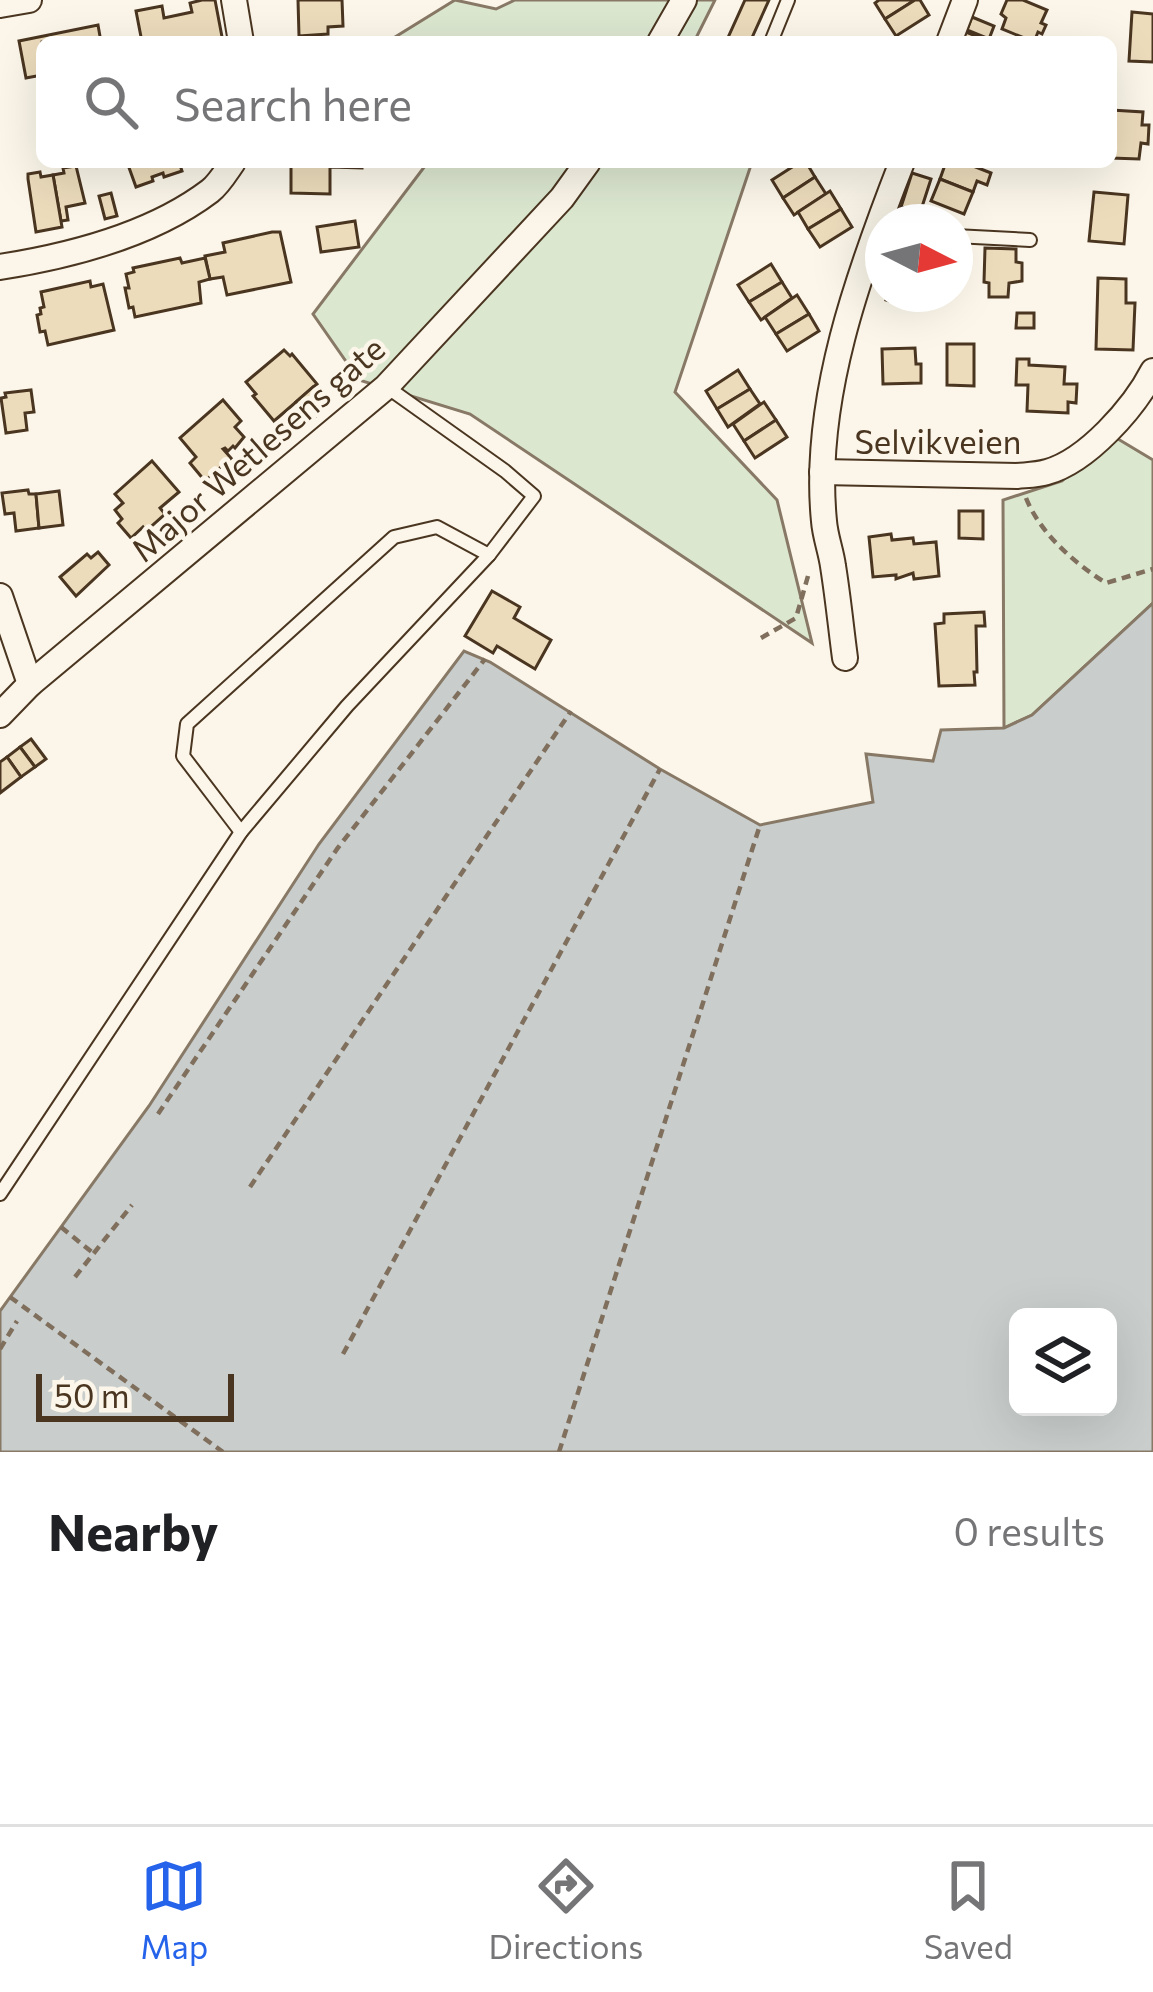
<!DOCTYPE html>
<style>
body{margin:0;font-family:Commissioner,sans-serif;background:#f2f2f2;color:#202124}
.controls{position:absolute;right:36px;bottom:36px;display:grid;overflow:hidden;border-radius:18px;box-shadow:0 12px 48px #0002}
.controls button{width:108px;height:108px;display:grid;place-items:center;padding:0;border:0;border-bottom:3px solid #e0e0e0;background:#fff;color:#202124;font:60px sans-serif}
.compass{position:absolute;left:865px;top:204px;width:108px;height:108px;border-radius:50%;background:#fff;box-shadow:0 12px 48px #0002;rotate:96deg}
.scale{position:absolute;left:36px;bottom:30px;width:198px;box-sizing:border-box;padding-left:12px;border:6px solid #4a3520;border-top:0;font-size:33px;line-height:42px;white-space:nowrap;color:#4a3520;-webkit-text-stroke:9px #fbf6e9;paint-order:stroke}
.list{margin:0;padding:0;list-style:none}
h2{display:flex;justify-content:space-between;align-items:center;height:156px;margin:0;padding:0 48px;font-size:51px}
h2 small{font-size:39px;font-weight:400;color:#757577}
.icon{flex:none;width:66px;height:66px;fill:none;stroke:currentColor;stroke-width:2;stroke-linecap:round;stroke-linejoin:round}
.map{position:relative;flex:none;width:1153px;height:1452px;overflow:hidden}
.search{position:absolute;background:#fff;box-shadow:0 12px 48px #0002;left:36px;right:36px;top:36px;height:132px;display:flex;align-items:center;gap:30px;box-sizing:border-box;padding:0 42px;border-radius:18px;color:#757577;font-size:45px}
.sheet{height:372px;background:#fff}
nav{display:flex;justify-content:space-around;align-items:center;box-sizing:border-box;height:168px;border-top:3px solid #e0e0e0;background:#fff;font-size:33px;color:#757577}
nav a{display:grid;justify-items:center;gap:6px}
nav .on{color:#2563eb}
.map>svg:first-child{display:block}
.green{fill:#dce7d0;stroke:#887966;stroke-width:3}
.water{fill:#c9cecd;stroke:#887966;stroke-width:3;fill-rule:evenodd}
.building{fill:#ecdcbc;stroke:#4a3520;stroke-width:3}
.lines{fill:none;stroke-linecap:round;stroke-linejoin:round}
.lane-casing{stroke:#4a3520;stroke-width:16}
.street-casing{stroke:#4a3520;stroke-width:28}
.path{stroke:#7f6f5c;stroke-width:4.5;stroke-dasharray:9 6;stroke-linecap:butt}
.lane{stroke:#fbf6e9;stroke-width:12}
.street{stroke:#fbf6e9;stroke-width:24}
.labels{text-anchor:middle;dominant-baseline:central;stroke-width:9;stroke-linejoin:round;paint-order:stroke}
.street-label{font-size:33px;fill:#4a3520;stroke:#fbf6e9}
</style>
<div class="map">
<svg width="1153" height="1452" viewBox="0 0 1153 1452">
<rect width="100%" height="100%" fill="#fbf6e9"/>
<g class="green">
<polygon points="455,0 496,9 515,0 715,0 694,42 387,42"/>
<polygon points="428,162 752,162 675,392 777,500 812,643 470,414 359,380 313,314"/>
<polygon points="1113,436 1153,460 1153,603 1032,715 1004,728 1003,500 1062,481"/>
</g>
<path class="water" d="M1153,603V1452H0V1311L149,1106L319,844L464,651L490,662L660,769L760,825L873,802L866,754L933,761L941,730L1004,728L1032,715ZM1018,1317H1108V1407H1018Z"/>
<g class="building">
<polygon points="202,0 215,0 223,42 142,42 136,11 162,6 164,18 192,12 190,3"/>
<polygon points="298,0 342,0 343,26 328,27 328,34 299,36"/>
<polygon points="745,0 769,0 750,42 726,42"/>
<polygon points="879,0 915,0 885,19 875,3"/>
<polygon points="915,0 920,0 929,15 896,36 885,19"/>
<polygon points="1007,0 1023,0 1047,10 1041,23 1046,25 1042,34 1038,32 1034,42 1002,29 1006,18 1001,14"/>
<polygon points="1132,12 1153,14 1153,62 1129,61"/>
<polygon points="972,17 994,26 989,39 967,30"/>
<polygon points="98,25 101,42 42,42 42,75 26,78 19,41"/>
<polygon points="966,32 991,42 962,42"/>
<polygon points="1111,110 1143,112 1142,125 1149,125 1148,144 1141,143 1139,159 1111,158"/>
<polygon points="127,162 179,162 182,171 164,177 163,173 152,177 153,181 136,187"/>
<polygon points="291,162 362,162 362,168 330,167 330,194 291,193"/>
<polygon points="800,162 806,162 815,177 783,198 772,180"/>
<polygon points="946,162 963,162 991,173 987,185 977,181 973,192 940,179"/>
<polygon points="76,166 85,203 66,207 68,220 61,221 53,175 64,173 63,168"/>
<polygon points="40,172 41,177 53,175 62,227 36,232 28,179 28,174"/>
<polygon points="912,173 931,179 920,213 901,207"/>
<polygon points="815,177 826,194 794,215 783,198"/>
<polygon points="940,179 973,192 964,214 931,201"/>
<polygon points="830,191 841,209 808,229 798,212"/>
<polygon points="1094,192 1128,195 1124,244 1089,241"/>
<polygon points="111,193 117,216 105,219 99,196"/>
<polygon points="841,209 852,227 820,247 808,229"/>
<polygon points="355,221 359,247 321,252 317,227"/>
<polygon points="272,232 280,232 291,282 227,295 223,277 210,279 205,256 225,252 223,243"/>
<polygon points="985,248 1016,249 1016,262 1022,263 1022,281 1009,283 1008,297 989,297 989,283 984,282"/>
<polygon points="180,258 182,263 205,258 210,279 199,282 201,303 135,317 133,307 129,308 125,288 129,288 126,274 134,272 133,268"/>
<polygon points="771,264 782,282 749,302 738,285"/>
<polygon points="1098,278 1126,279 1126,303 1135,303 1133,350 1096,349"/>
<polygon points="90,281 91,287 103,284 114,330 48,345 45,331 40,332 37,315 41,314 40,308 44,307 41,292"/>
<polygon points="782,282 792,298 761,320 749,302"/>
<polygon points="888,294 924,294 919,310 886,300"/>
<polygon points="797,295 809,314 776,334 765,317"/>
<polygon points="1017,313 1034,313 1034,328 1016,328"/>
<polygon points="809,314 819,331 787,351 776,334"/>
<polygon points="947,344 974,344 974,386 947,385"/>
<polygon points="915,348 916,364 921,364 921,383 883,384 882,349"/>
<polygon points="284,350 290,356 292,354 317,384 274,421 253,396 256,394 246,382"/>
<polygon points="1017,359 1029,359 1029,365 1065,367 1064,384 1077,384 1076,403 1068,402 1068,413 1027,411 1028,385 1016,385"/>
<polygon points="738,370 750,389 717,409 706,391"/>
<polygon points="313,387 316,391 319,388 332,402 311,420 296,402"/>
<polygon points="750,389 760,404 728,427 717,409"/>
<polygon points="31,390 34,412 25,413 27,430 6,433 1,398 6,397 5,393"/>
<polygon points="223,400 241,421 235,427 244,437 235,448 233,446 228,451 225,448 223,449 231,458 205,481 190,463 196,457 180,438"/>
<polygon points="764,402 776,420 744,441 733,424"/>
<polygon points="776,420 787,437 755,458 744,441"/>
<polygon points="152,461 179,492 160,508 165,514 146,531 143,527 131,538 118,523 122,519 115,510 123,503 115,494"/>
<polygon points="28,490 29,494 36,494 39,528 16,531 14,513 5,514 2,493"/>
<polygon points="59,491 63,525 39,528 36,494"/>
<polygon points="959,511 983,511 983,539 959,538"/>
<polygon points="891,534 892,540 913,538 914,544 936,542 939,576 914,579 913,573 896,579 896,575 873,577 869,537"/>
<polygon points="98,552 109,565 76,596 60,577 87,554 91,558"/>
<polygon points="492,591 520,607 514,618 551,640 535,669 497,646 493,653 465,636"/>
<polygon points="984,612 985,626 976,626 977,672 974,672 975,685 939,686 935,624 944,623 944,614"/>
<polygon points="31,739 46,759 35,767 20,747"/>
<polygon points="20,747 35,767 21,777 7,757"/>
<polygon points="7,757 21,777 0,793 0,762"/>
</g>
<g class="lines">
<defs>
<g id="lane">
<polyline points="771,42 788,0"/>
<polyline points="955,236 1030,240"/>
<polyline points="241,832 183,756 187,724 394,537 437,527 489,555"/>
<polyline points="0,1194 241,832 347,706 489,555 534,496 505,471 387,387"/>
</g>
<g id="street">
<polyline points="234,0 241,42"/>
<polyline points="0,5 29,0"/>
<polyline points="660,42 684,0"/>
<polyline points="949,42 965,0"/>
<path d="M0,267C70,256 152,235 210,191C219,184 226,172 233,162"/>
<path d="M822,472L1017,476C1027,475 1037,475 1047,472C1087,461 1134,408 1153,371"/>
<polyline points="0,596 30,684"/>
<path d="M845,658C841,628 838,597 833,566C831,551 825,536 824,521C812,401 859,272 902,162"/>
<polyline points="0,715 30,684 386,387 562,198 588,162"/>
</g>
</defs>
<use href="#lane" class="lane-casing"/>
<use href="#street" class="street-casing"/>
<g class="path">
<path d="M1026,498C1040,533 1074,563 1106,583L1153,569"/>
<polyline points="761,638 796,618 808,576"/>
<polyline points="158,1114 337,849 485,659"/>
<polyline points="250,1187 571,711"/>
<polyline points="61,1227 93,1253"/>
<polyline points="75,1277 132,1205"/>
<polyline points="10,1297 223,1452"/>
<polyline points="0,1349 17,1321"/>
<polyline points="343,1354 660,769"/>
<polyline points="559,1452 760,825"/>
</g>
<use href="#lane" class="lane"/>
<use href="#street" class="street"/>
</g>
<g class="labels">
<g class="street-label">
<text x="938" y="440">Selvikveien</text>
<text transform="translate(257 448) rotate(-41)">Major Wetlesens gate</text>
</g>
</g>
</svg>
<div class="controls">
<button><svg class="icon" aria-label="layers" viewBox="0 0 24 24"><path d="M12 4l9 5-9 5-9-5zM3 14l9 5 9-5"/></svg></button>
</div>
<svg class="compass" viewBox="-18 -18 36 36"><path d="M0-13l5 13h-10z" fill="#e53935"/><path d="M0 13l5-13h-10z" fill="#757577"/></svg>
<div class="scale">50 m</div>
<div class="search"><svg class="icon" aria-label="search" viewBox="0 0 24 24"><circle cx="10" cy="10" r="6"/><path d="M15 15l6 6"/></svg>Search here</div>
</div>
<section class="sheet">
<h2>Nearby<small>0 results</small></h2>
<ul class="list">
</ul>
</section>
<nav>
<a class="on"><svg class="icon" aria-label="map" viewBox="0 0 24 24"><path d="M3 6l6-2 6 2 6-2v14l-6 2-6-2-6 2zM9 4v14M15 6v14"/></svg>Map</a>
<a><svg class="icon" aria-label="directions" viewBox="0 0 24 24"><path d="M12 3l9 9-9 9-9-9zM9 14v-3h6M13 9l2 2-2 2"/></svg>Directions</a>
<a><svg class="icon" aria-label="saved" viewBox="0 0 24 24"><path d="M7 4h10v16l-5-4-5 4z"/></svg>Saved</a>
</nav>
